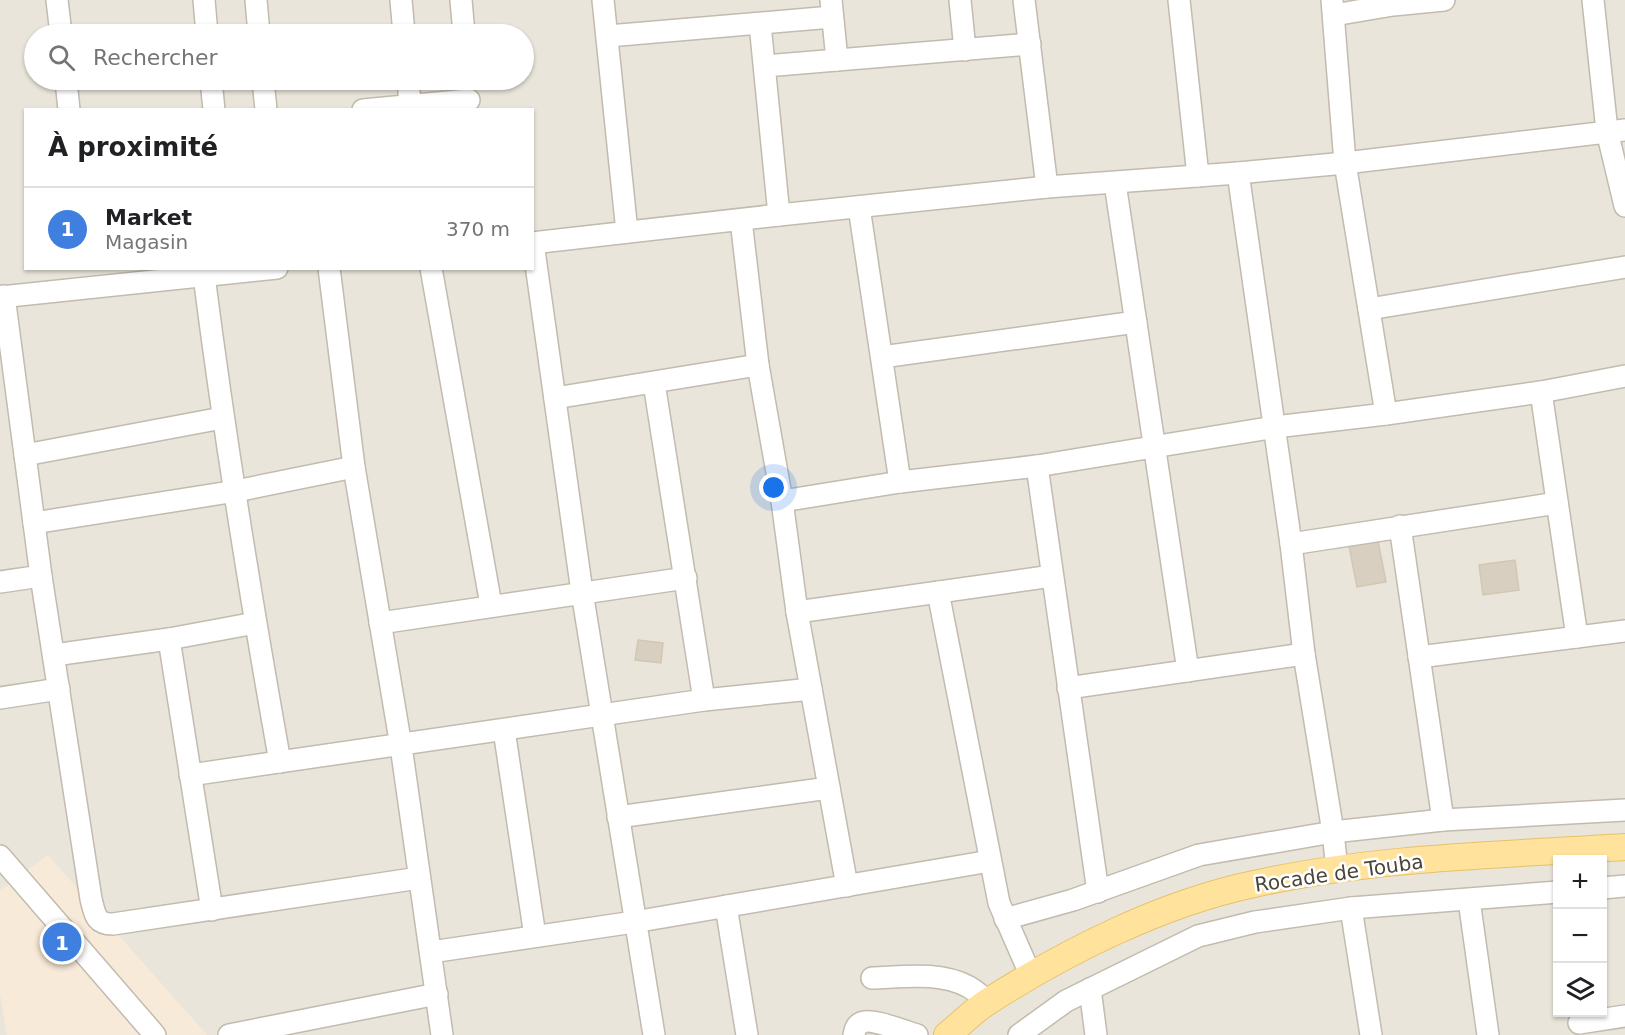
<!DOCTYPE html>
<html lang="fr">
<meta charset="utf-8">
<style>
body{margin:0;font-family:"DejaVu Sans",sans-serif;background:#f6f6f6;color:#202124}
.controls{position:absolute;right:18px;bottom:18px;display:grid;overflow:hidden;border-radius:0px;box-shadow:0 2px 4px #0004}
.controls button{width:54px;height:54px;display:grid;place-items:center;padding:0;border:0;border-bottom:2px solid #e0e0e0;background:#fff;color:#202124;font:30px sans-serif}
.you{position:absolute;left:774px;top:488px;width:21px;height:21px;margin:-15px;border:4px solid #fff;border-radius:50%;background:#1a73e8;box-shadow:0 0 0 9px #1a73e833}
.badge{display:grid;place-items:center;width:39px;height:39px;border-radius:50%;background:#111827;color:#fff;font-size:20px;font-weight:700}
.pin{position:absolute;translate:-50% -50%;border:3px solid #fff;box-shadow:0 2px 6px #0006}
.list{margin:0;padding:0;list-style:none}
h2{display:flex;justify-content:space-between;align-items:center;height:78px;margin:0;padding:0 24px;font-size:26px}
h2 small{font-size:20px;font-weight:400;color:#757577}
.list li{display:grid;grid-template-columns:39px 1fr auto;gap:18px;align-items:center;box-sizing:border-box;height:84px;padding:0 24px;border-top:2px solid #e0e0e0}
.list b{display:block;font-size:22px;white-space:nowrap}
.list p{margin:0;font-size:20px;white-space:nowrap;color:#757577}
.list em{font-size:20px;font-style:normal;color:#757577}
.icon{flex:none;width:33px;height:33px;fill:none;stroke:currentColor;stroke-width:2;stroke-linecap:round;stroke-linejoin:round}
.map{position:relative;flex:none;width:1625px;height:1035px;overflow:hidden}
.search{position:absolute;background:#fff;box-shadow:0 2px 4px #0004;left:24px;top:24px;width:510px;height:66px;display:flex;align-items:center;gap:15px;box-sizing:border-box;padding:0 21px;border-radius:33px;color:#757577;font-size:22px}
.panel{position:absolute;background:#fff;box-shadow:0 2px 4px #0004;left:24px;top:108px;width:510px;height:162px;border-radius:0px}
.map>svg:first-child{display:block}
.residential{fill:#eae5da;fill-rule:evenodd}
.commercial{fill:#f7ead8}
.building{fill:#d8cfc1;stroke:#d3c7b4;stroke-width:1.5}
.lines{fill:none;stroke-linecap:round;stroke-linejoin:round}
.minor-casing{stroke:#c2bbae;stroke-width:24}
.major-casing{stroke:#e6c16a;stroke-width:28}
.minor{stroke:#fff;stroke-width:21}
.major{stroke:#ffe39c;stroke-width:26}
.labels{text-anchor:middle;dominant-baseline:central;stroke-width:5;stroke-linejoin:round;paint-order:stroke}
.street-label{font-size:20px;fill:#4b4439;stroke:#fff}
</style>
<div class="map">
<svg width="1625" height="1035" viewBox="0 0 1625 1035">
<rect width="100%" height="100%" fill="#f6f3ec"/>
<path class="residential" d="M0,0H1625V1035H0ZM34,34H524V80H34ZM26,110H532V268H26ZM1558,860H1602V1012H1558Z"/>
<polygon class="commercial" points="48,855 207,1035 7,1035 0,994 0,890"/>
<g class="building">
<polygon points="1378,541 1386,582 1357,587 1349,546"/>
<polygon points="1515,560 1519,590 1483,595 1479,565"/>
<polygon points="638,640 663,643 661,663 635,660"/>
</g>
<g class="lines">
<defs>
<g id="minor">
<polyline points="57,0 61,34"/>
<polyline points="204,0 207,34"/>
<polyline points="256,0 259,34"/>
<polyline points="401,0 404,34"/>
<polyline points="461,0 464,34"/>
<polyline points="603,0 627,232"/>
<polyline points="831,0 837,60"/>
<polyline points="960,0 965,50"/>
<polyline points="1024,0 1047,187"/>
<polyline points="1179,0 1198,176"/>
<polyline points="1332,0 1345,163 1386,414"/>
<polyline points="1593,0 1607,131 1625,206"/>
<polyline points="1334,15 1393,5 1444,0"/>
<polyline points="760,24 779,215"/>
<polyline points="608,36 832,17"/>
<polyline points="765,66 1030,44"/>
<polyline points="66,80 69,110"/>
<polyline points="211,80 214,110"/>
<polyline points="263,80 266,110"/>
<polyline points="408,80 410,105"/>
<polyline points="363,110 469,100"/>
<polyline points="1238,173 1291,544 1304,654 1333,832 1337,870"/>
<polyline points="1115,183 1188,671"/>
<polyline points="859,207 900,482"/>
<polyline points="741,220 758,365 782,501 797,612 847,886"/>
<polyline points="532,243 779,215 1047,187 1238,173 1345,163 1625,130"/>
<polyline points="533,243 582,592 654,1035"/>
<polyline points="329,268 354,467 401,746 442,1035"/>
<polyline points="431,268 491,605"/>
<path d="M204,276C225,439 251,600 280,762"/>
<path d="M4,296L41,576L91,899C95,914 95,924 113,924L419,878"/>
<polyline points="0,297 277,268"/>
<polyline points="1369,309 1625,267"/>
<polyline points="882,357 1136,322"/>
<polyline points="654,383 704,700"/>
<polyline points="1541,392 1577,637"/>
<polyline points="555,398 758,365"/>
<polyline points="25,455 222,418"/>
<polyline points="1037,466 1098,892"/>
<polyline points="782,501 900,482 1037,466 1275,427 1386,414 1541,392 1625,376"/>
<polyline points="34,523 236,491 354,467"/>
<polyline points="1400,526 1443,820"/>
<polyline points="1291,544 1557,503"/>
<polyline points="0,582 41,576"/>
<polyline points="938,592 999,903 1031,976"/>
<polyline points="797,612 1052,576"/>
<polyline points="380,623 686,578"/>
<polyline points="169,639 212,910"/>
<polyline points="54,655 169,639 255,623"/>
<polyline points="1419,657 1625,631"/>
<polyline points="1068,688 1304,654"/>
<polyline points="0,698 59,689"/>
<polyline points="504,730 535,936"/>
<polyline points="190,775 704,700 811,689"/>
<polyline points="618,817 829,788"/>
<polyline points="0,856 155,1035"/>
<polyline points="1602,888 1625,886"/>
<polyline points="1469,900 1488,1035"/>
<polyline points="726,906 747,1035"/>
<polyline points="1351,908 1371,1035"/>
<polyline points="1005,919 1073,900 1199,855 1333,832 1443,820 1625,810"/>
<polyline points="431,952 634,922 990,861"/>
<path d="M872,978C903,977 940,971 969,987C976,991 982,997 988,1001"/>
<polyline points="1090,989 1096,1035"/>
<polyline points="1579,1023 1625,1016"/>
<polyline points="229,1035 437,994"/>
<path d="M854,1035C855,1030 856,1025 861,1023C870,1017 906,1032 917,1035"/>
<polyline points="1019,1035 1066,1001 1198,936 1255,922 1351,908 1558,892"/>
</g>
<path id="major" d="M947,1035C961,1024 974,1010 989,1001C1067,951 1163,903 1254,884C1375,857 1502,855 1625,847"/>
</defs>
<use href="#minor" class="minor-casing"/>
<use href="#major" class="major-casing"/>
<use href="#minor" class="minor"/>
<use href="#major" class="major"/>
</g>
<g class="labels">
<g class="street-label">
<text transform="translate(1339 873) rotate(-8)">Rocade de Touba</text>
</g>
</g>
</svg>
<div class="controls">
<button>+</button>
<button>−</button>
<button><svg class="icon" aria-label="layers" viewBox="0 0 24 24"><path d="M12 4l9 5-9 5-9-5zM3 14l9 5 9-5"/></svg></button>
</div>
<div class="you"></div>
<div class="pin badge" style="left:62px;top:942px;background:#3f7fe0">1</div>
<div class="search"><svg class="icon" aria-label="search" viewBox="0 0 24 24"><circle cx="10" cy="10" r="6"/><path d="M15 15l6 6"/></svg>Rechercher</div>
<section class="panel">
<h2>À proximité<small></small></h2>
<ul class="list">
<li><span class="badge" style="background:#3f7fe0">1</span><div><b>Market</b><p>Magasin</p></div><em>370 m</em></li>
</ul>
</section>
</div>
